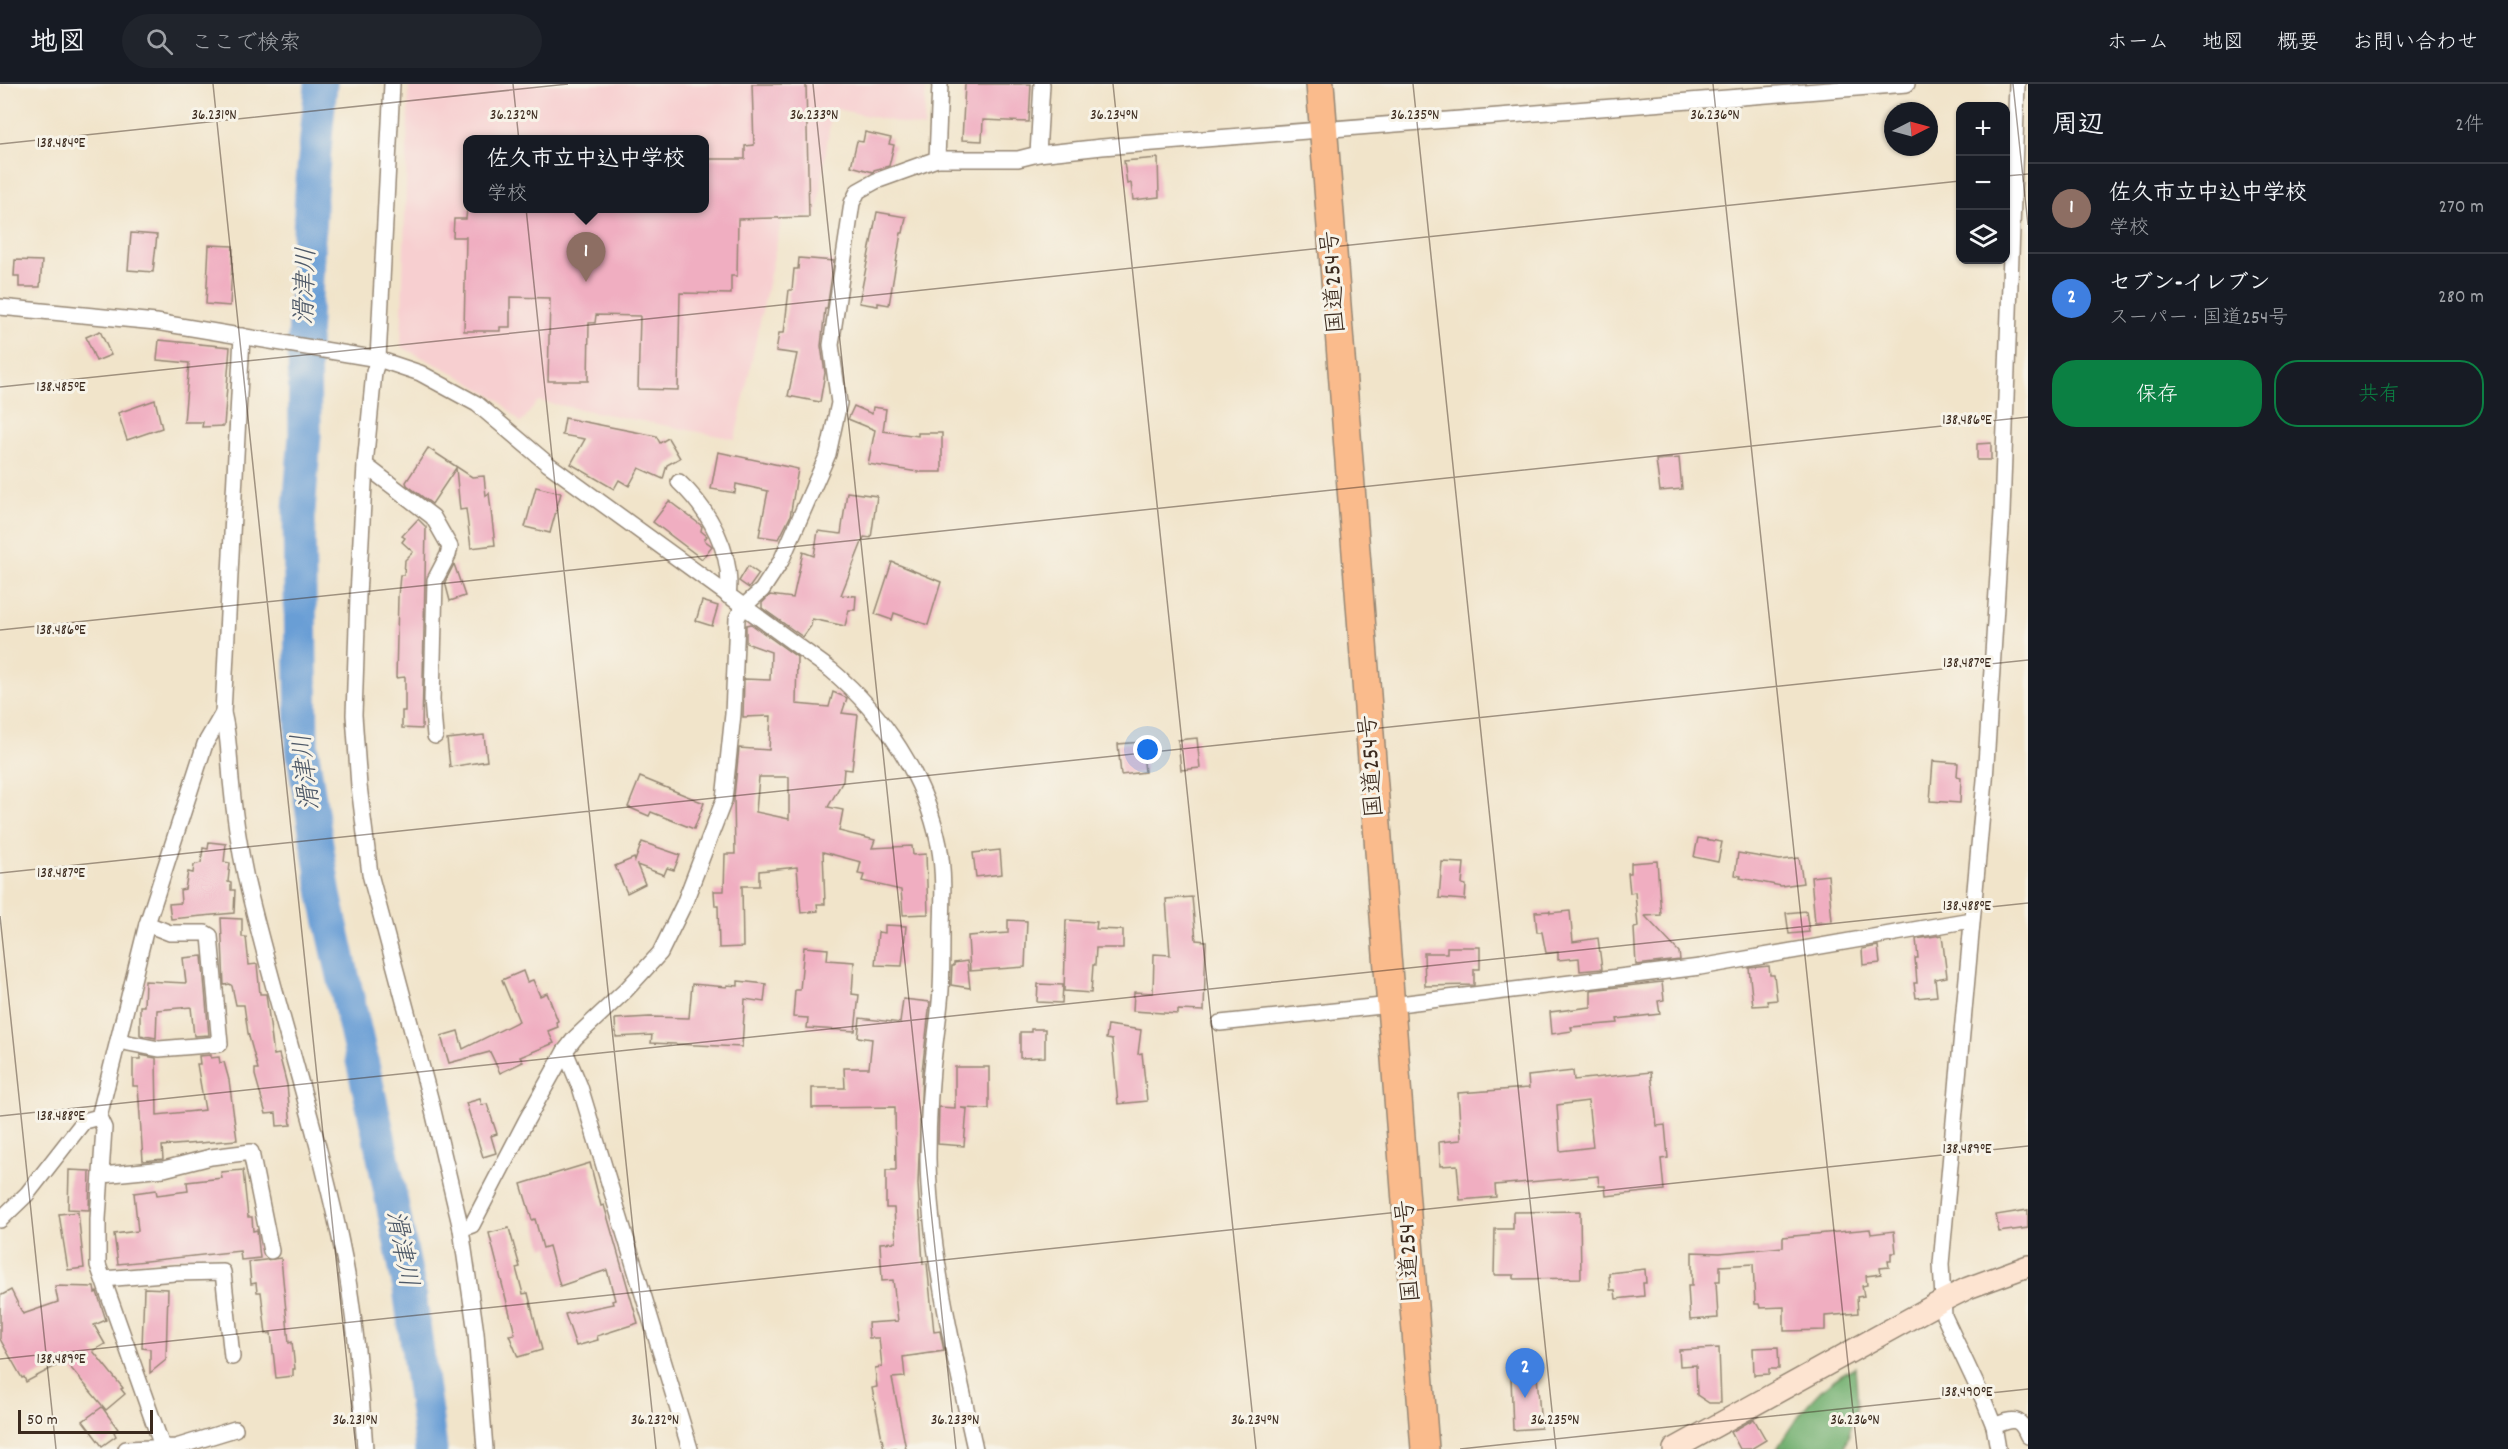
<!DOCTYPE html>
<html lang="ja">
<meta charset="utf-8">
<style>
body{margin:0;font-family:Dekko,"Klee One",sans-serif;background:#20242c;color:#f1f3f6}
.controls{position:absolute;right:18px;top:18px;display:grid;overflow:hidden;border-radius:12px;box-shadow:0 2px 4px #0004}
.controls button{width:54px;height:54px;display:grid;place-items:center;padding:0;border:0;border-bottom:2px solid #363941;background:#171b24;color:#f1f3f6;font:30px sans-serif}
.compass{position:absolute;left:1884px;top:18px;width:54px;height:54px;border-radius:50%;background:#171b24;box-shadow:0 2px 4px #0004;rotate:84deg}
.scale{position:absolute;left:18px;bottom:15px;width:135px;box-sizing:border-box;padding-left:6px;border:3px solid #3b2a1e;border-top:0;font-size:16px;line-height:21px;white-space:nowrap;color:#3b2a1e;-webkit-text-stroke:4px #f7f3e8;paint-order:stroke}
.you{position:absolute;left:1148px;top:666px;width:21px;height:21px;margin:-15px;border:4px solid #fff;border-radius:50%;background:#1a73e8;box-shadow:0 0 0 9px #1a73e833}
.badge{display:grid;place-items:center;width:39px;height:39px;border-radius:50%;background:#0b8043;color:#fff;font-size:20px;font-weight:700}
.pin{position:absolute;translate:-50% -50px;filter:drop-shadow(0 2px 3px #0008)}
.pin::after{content:'';position:absolute;top:32px;width:21px;height:18px;background:inherit;clip-path:polygon(0 0,100% 0,50% 100%)}
.popup{position:absolute;left:463px;top:51px;width:246px;height:78px;box-sizing:border-box;display:grid;place-content:center;border-radius:12px;background:#171b24;filter:drop-shadow(0 2px 4px #0005);font-size:20px;white-space:nowrap;color:#9ea1a6}
.popup b{font-size:22px;color:#f1f3f6}
.popup::after{content:'';position:absolute;left:50%;top:100%;margin-left:-12px;border:12px solid transparent;border-top-color:#171b24}
.list{margin:0;padding:0;list-style:none}
h2{display:flex;justify-content:space-between;align-items:center;height:78px;margin:0;padding:0 24px;font-size:26px}
h2 small{font-size:20px;font-weight:400;color:#9ea1a6}
.list li{display:grid;grid-template-columns:39px 1fr auto;gap:18px;align-items:center;box-sizing:border-box;height:90px;padding:0 24px;border-top:2px solid #363941}
.list b{display:block;font-size:22px;white-space:nowrap}
.list p{margin:0;font-size:20px;white-space:nowrap;color:#9ea1a6}
.list em{font-size:20px;font-style:normal;color:#9ea1a6}
.actions{display:flex;gap:12px;padding:18px 24px}
.actions a{flex:1;padding:14px 0;border:2px solid #0b8043;border-radius:24px;text-align:center;font-size:21px;color:#0b8043}
.actions .main{background:#0b8043;color:#fff}
.icon{flex:none;width:33px;height:33px;fill:none;stroke:currentColor;stroke-width:2;stroke-linecap:round;stroke-linejoin:round}
.map{position:relative;flex:none;width:2028px;height:1365px;overflow:hidden}
header{display:flex;align-items:center;gap:36px;box-sizing:border-box;height:84px;padding:0 30px;background:#171b24;border-bottom:2px solid #363941}
header strong{font-size:28px}
nav{display:flex;gap:33px;margin-inline-start:auto;font-size:21px}
.search{width:420px;height:54px;background:#20242c;display:flex;align-items:center;gap:15px;box-sizing:border-box;padding:0 21px;border-radius:33px;color:#9ea1a6;font-size:22px}
main{display:flex}
aside{flex:1;background:#171b24}
.map>svg:first-child{display:block}
.built{fill:#f7cfd0;fill-rule:evenodd}
.forest{fill:#74b172;stroke:#586e48;stroke-width:1.5}
.lines{fill:none;stroke-linecap:round;stroke-linejoin:round}
.river{stroke:#699ed5;stroke-width:33}
.building{fill:#f0aec1;fill-rule:evenodd}
.street-casing{stroke:#968774;stroke-width:18}
.secondary-casing{stroke:#968774;stroke-width:24}
.highway-casing{stroke:#968774;stroke-width:30}
.street{stroke:#fff;stroke-width:15}
.secondary{stroke:#fde4d1;stroke-width:21}
.highway{stroke:#fabb8c;stroke-width:27}
.ticks{fill:none;stroke:#3b2a1e;stroke-width:1.5;stroke-opacity:0.45}
.labels{text-anchor:middle;dominant-baseline:central;stroke-width:6;stroke-linejoin:round;paint-order:stroke}
.street-label{font-size:24px;fill:#3b2a1e;stroke:#f7f3e8}
.water-label{font-size:26px;font-style:italic;fill:#4d5867;stroke:#f7f3e8}
.ticks-label{font-size:15px;text-anchor:middle;fill:#3b2a1e;stroke:#f7f3e8;stroke-width:6;stroke-linejoin:round;paint-order:stroke}
</style>
<header>
<strong>地図</strong>
<div class="search"><svg class="icon" aria-label="search" viewBox="0 0 24 24"><circle cx="10" cy="10" r="6"/><path d="M15 15l6 6"/></svg>ここで検索</div>
<nav><a>ホーム</a><a>地図</a><a>概要</a><a>お問い合わせ</a></nav>
</header>
<main>
<div class="map">
<svg width="2028" height="1365" viewBox="0 0 2028 1365">
<rect width="100%" height="100%" fill="#f7f3e8"/>
<filter id="ink" filterUnits="userSpaceOnUse"><feTurbulence type="fractalNoise" baseFrequency=".0167" numOctaves="2"/><feDisplacementMap in="SourceGraphic" scale="12" xChannelSelector="R" yChannelSelector="G"/><feConvolveMatrix kernelMatrix="1 2 1 2 8 2 1 2 1" color-interpolation-filters="sRGB"/></filter>
<filter id="wash" filterUnits="userSpaceOnUse"><feTurbulence type="fractalNoise" baseFrequency=".008" numOctaves="4" result="noise"/><feDisplacementMap in="SourceGraphic" scale="24" xChannelSelector="R" yChannelSelector="G"/><feGaussianBlur stdDeviation="1.35" result="paint"/><feColorMatrix in="noise" values="0 0 0 0 0 0 0 0 0 0 0 0 0 0 0 0 0 1.4 0 .05"/><feComposite in="paint" operator="in"/></filter>
<g filter="url(#wash)">
<rect width="100%" height="100%" fill="#f1e4ca"/>
<path class="built" d="M409,0H926L924,44L832,24L817,133L782,134L735,355L538,317L521,339L499,316L456,290L401,263ZM468,56H704V124H468Z"/>
<path class="forest" d="M1855,1283L1858,1322L1844,1365H1777C1798,1330 1818,1301 1855,1283Z"/>
<g class="lines">
<polyline class="river" points="321,0 311,108 304,256 305,351 299,427 302,664 325,811 378,1048 409,1204 431,1365"/>
</g>
<g id="blocks">
<g class="building">
<polygon points="752,0 806,0 809,133 738,135 737,192 731,192 731,210 680,209 678,306 638,305 640,232 596,231 595,239 589,239 588,297 548,297 550,214 510,213 510,243 500,243 500,247 464,247 466,153 453,153 454,135 466,135 467,124 705,124 705,75 745,75 745,62 754,61"/>
<polygon points="965,0 1031,0 1029,38 983,36 982,57 962,56"/>
<polygon points="865,48 891,54 889,60 894,61 889,82 874,86 873,88 851,82 857,57 863,58"/>
<polygon points="1158,74 1159,113 1133,116 1131,99 1127,100 1124,77"/>
<polygon points="877,128 906,133 903,149 901,149 889,221 878,219 878,222 859,219"/>
<polygon points="131,149 157,151 153,188 128,186"/>
<polygon points="209,161 233,162 230,222 206,220"/>
<polygon points="799,174 834,177 827,225 825,225 821,262 825,289 820,318 788,312 797,270 776,267 779,249 784,249 789,206 792,206 794,185 798,185"/>
<polygon points="15,176 42,177 40,203 19,203 19,192 14,192"/>
<polygon points="100,247 111,271 96,277 86,253"/>
<polygon points="159,256 230,263 224,342 202,343 203,338 184,338 189,279 157,276"/>
<polygon points="155,316 162,344 127,356 118,329"/>
<polygon points="854,322 872,330 873,323 886,325 883,347 918,352 918,349 942,349 942,388 918,388 868,380 875,346 848,335"/>
<polygon points="565,334 656,352 660,359 668,354 680,374 667,381 663,395 639,384 629,402 619,396 614,405 571,380 585,355 562,351"/>
<polygon points="1991,359 1991,376 1977,376 1977,360"/>
<polygon points="428,364 472,393 484,392 486,412 489,409 495,461 471,464 466,425 460,426 456,384 432,420 407,401 406,398"/>
<polygon points="718,368 798,385 790,433 779,455 759,452 768,407 736,400 735,409 711,405"/>
<polygon points="1679,374 1682,405 1660,407 1656,376"/>
<polygon points="536,403 561,409 550,449 525,443"/>
<polygon points="847,408 877,412 871,454 864,453 841,511 856,512 855,526 849,526 845,542 812,535 811,542 803,553 762,524 762,519 770,511 793,514 803,468 814,472 818,447 841,450"/>
<polygon points="669,417 702,442 701,447 707,452 704,456 712,462 702,475 653,438"/>
<polygon points="418,435 426,443 422,645 402,644 402,627 405,627 405,593 396,594 398,513 400,491 404,491 405,476 413,468 402,458 405,454 402,452"/>
<polygon points="892,478 941,498 928,541 894,529 892,536 875,530"/>
<polygon points="454,480 465,512 450,517 445,498"/>
<polygon points="748,482 759,490 749,504 739,497"/>
<polygon points="702,517 718,522 712,542 696,537"/>
<path d="M751,540L797,573L796,620L829,623L833,608L847,614L842,629L858,631L852,686L844,685L843,697L828,723L843,726L839,747L875,756L872,764L912,762L913,771L926,770L928,830L903,831L901,806L862,797L864,791L858,790L861,778L823,768L825,820H817L818,827L801,829L797,783L759,787V802H742L743,863L719,864L718,822H715L714,807H724L725,770H735L734,713L739,664L769,666L771,632L743,633L744,595L770,596L771,568L746,559V541ZM759,693H789V735L756,728Z"/>
<polygon points="484,651 487,677 450,683 447,655"/>
<polygon points="1197,654 1200,684 1181,686 1178,656"/>
<polygon points="1142,658 1145,688 1121,691 1118,660"/>
<polygon points="1933,677 1958,679 1957,692 1961,693 1960,719 1930,717"/>
<polygon points="640,693 704,719 694,745 651,728 649,732 628,723"/>
<polygon points="1698,754 1722,758 1718,778 1694,773"/>
<polygon points="209,758 226,760 224,778 230,779 228,798 231,799 231,806 235,806 234,829 171,835 169,820 181,819 180,806 185,805 188,788 193,789 194,781 201,779 203,764 208,765"/>
<polygon points="642,758 680,771 674,786 667,784 664,791 637,781 645,800 627,809 615,782 634,774 635,777"/>
<polygon points="1000,766 1002,790 976,793 973,769"/>
<polygon points="1738,769 1780,776 1799,774 1803,799 1781,802 1740,794 1741,792 1735,791"/>
<polygon points="1657,777 1661,831 1645,832 1679,868 1680,876 1636,881 1634,844 1638,843 1635,808 1630,809 1628,789 1631,789 1631,779"/>
<polygon points="1442,778 1464,779 1462,800 1466,801 1465,816 1439,814"/>
<polygon points="1828,791 1832,837 1815,839 1811,793"/>
<polygon points="1192,813 1196,856 1206,857 1204,927 1178,926 1178,930 1133,927 1134,908 1153,909 1154,870 1170,871 1166,815"/>
<polygon points="1550,827 1550,829 1570,827 1573,858 1598,854 1602,885 1580,887 1579,874 1558,876 1558,868 1546,869 1542,848 1537,848 1535,828"/>
<polygon points="1806,827 1809,848 1789,850 1786,829"/>
<polygon points="221,834 242,835 242,853 246,853 249,881 257,880 260,910 266,910 274,971 279,970 287,1001 291,1041 277,1042 276,1029 266,1030 255,991 255,985 258,985 248,949 244,921 236,921 232,902 230,900 224,901"/>
<polygon points="1008,836 1027,837 1025,883 970,887 968,852 1008,849"/>
<polygon points="1066,836 1097,838 1096,845 1123,846 1123,864 1096,864 1095,881 1093,881 1091,909 1064,907"/>
<polygon points="885,841 906,842 902,882 875,881 878,848 885,849"/>
<polygon points="1942,851 1947,893 1935,895 1937,912 1916,914 1914,899 1917,899 1915,874 1918,874 1916,855"/>
<polygon points="1878,862 1880,879 1863,881 1862,865"/>
<polygon points="804,863 828,865 827,876 854,878 852,910 859,911 855,947 807,944 808,934 793,933 795,906 800,906"/>
<polygon points="1447,863 1480,863 1480,885 1474,885 1474,901 1425,902 1424,869 1447,869"/>
<polygon points="202,872 209,951 194,952 191,923 157,926 156,954 140,951 140,922 144,922 145,897 186,899 183,874"/>
<polygon points="967,877 970,904 951,901 952,882 954,882 954,879"/>
<polygon points="1769,882 1770,891 1774,891 1777,916 1767,917 1768,921 1753,922 1749,884"/>
<polygon points="523,887 527,898 533,896 540,912 547,909 558,937 556,938 558,943 548,947 554,959 520,973 523,978 500,989 490,968 449,979 441,952 458,947 463,965 519,937 502,896"/>
<polygon points="738,897 766,900 764,918 745,915 742,963 651,959 652,951 616,953 615,935 650,933 689,934 692,900 727,903 727,901 738,902"/>
<polygon points="1662,898 1664,916 1658,917 1660,930 1617,935 1618,939 1571,943 1572,947 1552,950 1550,928 1591,923 1591,906"/>
<polygon points="1038,900 1063,901 1062,919 1037,918"/>
<polygon points="903,915 930,918 922,987 918,1100 923,1180 927,1179 934,1248 940,1247 944,1267 903,1273 905,1293 892,1294 906,1365 884,1365 872,1304 877,1303 875,1284 882,1283 879,1254 869,1254 868,1239 898,1237 893,1196 882,1197 880,1159 896,1158 894,1124 886,1124 886,1086 896,1086 895,1023 812,1024 812,1004 845,1004 844,984 869,984 872,955 858,953 860,934 900,939"/>
<polygon points="1108,941 1141,946 1138,970 1142,969 1147,1017 1118,1020 1112,956 1106,955"/>
<polygon points="1031,945 1045,945 1045,973 1020,974 1020,948 1031,948"/>
<polygon points="140,971 156,974 157,1031 205,1026 197,980 200,980 199,972 211,971 211,974 219,973 220,979 224,978 229,996 237,1056 162,1062 163,1075 143,1077 138,1002 133,1002 133,975 140,975"/>
<polygon points="955,983 989,983 989,1025 961,1024 967,1025 964,1062 938,1060 939,1023 955,1024"/>
<path d="M1573,987L1574,996L1651,988L1657,1042L1665,1041L1668,1074L1661,1075L1664,1106L1606,1112L1605,1102H1599L1598,1092L1495,1101L1496,1113L1460,1116L1457,1081L1440,1082L1439,1058L1461,1056L1458,1009L1529,1004L1528,992ZM1588,1017L1593,1063L1560,1067L1557,1021Z"/>
<polygon points="480,1015 482,1021 487,1020 497,1050 491,1052 496,1069 483,1073 466,1019"/>
<polygon points="590,1079 601,1122 604,1121 638,1239 597,1252 598,1256 576,1262 565,1230 613,1220 612,1217 615,1216 607,1186 560,1202 549,1162 543,1164 535,1135 532,1136 521,1100"/>
<polygon points="69,1086 90,1087 89,1126 68,1125"/>
<polygon points="243,1086 248,1133 252,1133 253,1147 257,1146 260,1174 241,1176 240,1167 118,1180 114,1150 138,1147 134,1109 156,1106 157,1111 188,1107 187,1098 222,1094 221,1088"/>
<polygon points="2028,1126 2028,1144 1999,1148 1996,1131"/>
<polygon points="1580,1127 1581,1194 1514,1195 1514,1191 1494,1191 1495,1145 1513,1145 1513,1128"/>
<polygon points="78,1128 84,1184 68,1186 59,1130"/>
<polygon points="509,1144 520,1183 516,1184 523,1210 528,1209 542,1266 518,1273 509,1251 515,1250 489,1149"/>
<polygon points="1870,1145 1871,1150 1894,1147 1896,1169 1891,1169 1891,1177 1888,1177 1889,1183 1880,1184 1881,1190 1866,1192 1867,1201 1862,1202 1864,1212 1857,1213 1858,1229 1825,1232 1825,1246 1784,1247 1784,1223 1760,1224 1759,1220 1755,1220 1753,1180 1720,1182 1720,1197 1716,1197 1718,1234 1690,1236 1688,1202 1692,1202 1692,1168 1720,1169 1783,1163 1783,1153"/>
<polygon points="281,1174 289,1259 292,1258 295,1285 293,1285 293,1292 276,1294 271,1249 266,1250 261,1208 257,1208 256,1199 251,1200 249,1178"/>
<polygon points="1645,1185 1646,1199 1643,1199 1644,1212 1616,1215 1615,1206 1610,1206 1609,1189"/>
<polygon points="55,1202 94,1203 95,1209 97,1208 106,1236 94,1241 105,1260 93,1267 123,1304 121,1305 125,1310 106,1326 65,1277 26,1298 24,1293 22,1294 0,1255 0,1212 11,1206 23,1230 58,1218"/>
<polygon points="144,1204 168,1205 166,1276 150,1289 150,1265 142,1264"/>
<polygon points="1778,1263 1779,1285 1769,1285 1769,1290 1754,1291 1753,1264"/>
<polygon points="1719,1264 1721,1319 1709,1319 1697,1311 1696,1281 1680,1282 1679,1266"/>
<polygon points="1537,1291 1541,1344 1513,1346 1511,1293"/>
<polygon points="102,1323 118,1345 114,1348 116,1352 102,1362 83,1337"/>
<polygon points="1754,1335 1766,1356 1751,1365 1740,1365 1731,1348"/>
</g>
</g>
</g>
<g filter="url(#ink)">
<use href="#blocks" fill-opacity="0" stroke="#968774" stroke-width="1.5"/>
<g class="lines">
<defs>
<g id="street">
<polyline points="392,0 378,275 374,288 365,381 358,512 354,631 359,702 370,790 430,1014 461,1145 476,1249 485,1365"/>
<polyline points="1038,70 1042,0"/>
<polyline points="937,75 1018,75 1038,70 1102,63 1907,0"/>
<path d="M0,223L156,238L378,275L420,289L477,320L548,380L831,586C884,631 925,692 939,761C944,787 943,815 942,842C942,863 942,885 941,906C940,924 937,942 935,960C930,997 928,1036 928,1074C929,1168 955,1273 975,1365"/>
<path d="M242,252L223,629C229,651 229,673 231,696C234,729 239,762 246,795C274,915 314,1033 340,1154C355,1223 360,1294 365,1365"/>
<polyline points="365,381 433,433 450,463 448,471 435,496 432,616 435,652"/>
<path d="M679,398C709,426 734,470 728,512"/>
<polyline points="1220,939 1391,921 1700,883 1971,836"/>
<polyline points="118,957 159,965 220,960 210,852 205,849 170,849 147,840"/>
<polyline points="565,967 580,1003 690,1365"/>
<polyline points="102,1091 164,1085 211,1073 251,1068 271,1167"/>
<polyline points="0,1136 27,1110 84,1037 99,1033"/>
<polyline points="461,1145 472,1141 526,1037 565,967 575,954 626,906 660,869 684,820 724,716 733,630 737,534 743,523 762,506 781,477 828,370 839,319 831,261 852,119 858,107 876,97 937,75 940,0"/>
<polyline points="104,1195 175,1189 223,1188 232,1273"/>
<path d="M1994,1342C2012,1335 2019,1331 2028,1352"/>
<polyline points="126,1365 176,1363 235,1345"/>
<polyline points="163,1365 98,1181 98,1135 104,1044 99,1033 147,840 205,660 223,629"/>
<polyline points="1998,1365 1994,1342 1984,1317 1944,1232 1941,1180 1985,696 2002,428 2017,0"/>
</g>
<polyline id="secondary" points="1674,1365 1942,1217 1968,1204 2028,1182"/>
<polyline id="highway" points="1320,0 1425,1365"/>
</defs>
<use href="#street" class="street-casing"/>
<use href="#secondary" class="secondary-casing"/>
<use href="#highway" class="highway-casing"/>
<use href="#street" class="street"/>
<use href="#secondary" class="secondary"/>
<use href="#highway" class="highway"/>
</g>
</g>
<path class="ticks" d="M213,0L356,1365M513,0L656,1365M813,0L956,1365M1113,0L1256,1365M1413,0L1556,1365M1713,0L1857,1365M2013,0L2028,141M0,60L568,0M2006,92L2028,90M0,303L1960,97M0,546L2028,333M0,789L2028,576M0,832L56,1365M0,1032L2028,819M0,1275L2028,1062M1460,1365L2028,1305"/>
<g class="labels">
<g class="street-label">
<text transform="translate(1335 198) rotate(-94)">国道254号</text>
<text transform="translate(1373 682) rotate(-94)">国道254号</text>
<text transform="translate(1410 1167) rotate(-94)">国道254号</text>
</g>
<g class="water-label">
<text transform="translate(307 202) rotate(-88)">滑津川</text>
<text transform="translate(308 688) rotate(-97)">滑津川</text>
<text transform="translate(400 1165) rotate(79)">滑津川</text>
</g>
</g>
<g class="ticks-label">
<text x="214" y="35">36.231°N</text>
<text x="514" y="35">36.232°N</text>
<text x="814" y="35">36.233°N</text>
<text x="1114" y="35">36.234°N</text>
<text x="1415" y="35">36.235°N</text>
<text x="1715" y="35">36.236°N</text>
<text x="61" y="63">138.484°E</text>
<text x="61" y="307">138.485°E</text>
<text x="1967" y="340">138.486°E</text>
<text x="61" y="550">138.486°E</text>
<text x="1967" y="583">138.487°E</text>
<text x="61" y="793">138.487°E</text>
<text x="1967" y="826">138.488°E</text>
<text x="61" y="1036">138.488°E</text>
<text x="1967" y="1069">138.489°E</text>
<text x="61" y="1279">138.489°E</text>
<text x="1967" y="1312">138.490°E</text>
<text x="355" y="1340">36.231°N</text>
<text x="655" y="1340">36.232°N</text>
<text x="955" y="1340">36.233°N</text>
<text x="1255" y="1340">36.234°N</text>
<text x="1555" y="1340">36.235°N</text>
<text x="1855" y="1340">36.236°N</text>
</g>
</svg>
<div class="controls">
<button>+</button>
<button>−</button>
<button><svg class="icon" aria-label="layers" viewBox="0 0 24 24"><path d="M12 4l9 5-9 5-9-5zM3 14l9 5 9-5"/></svg></button>
</div>
<svg class="compass" viewBox="-18 -18 36 36"><path d="M0-13l5 13h-10z" fill="#e53935"/><path d="M0 13l5-13h-10z" fill="#9ea1a6"/></svg>
<div class="scale">50 m</div>
<div class="you"></div>
<div class="pin badge" style="left:586px;top:198px;background:#8d6e63">1</div>
<div class="popup"><b>佐久市立中込中学校</b>学校</div>
<div class="pin badge" style="left:1525px;top:1314px;background:#3f7fe0">2</div>
</div>
<aside>
<h2>周辺<small>2件</small></h2>
<ul class="list">
<li><span class="badge" style="background:#8d6e63">1</span><div><b>佐久市立中込中学校</b><p>学校</p></div><em>270 m</em></li>
<li><span class="badge" style="background:#3f7fe0">2</span><div><b>セブン-イレブン</b><p>スーパー · 国道254号</p></div><em>280 m</em></li>
</ul>
<div class="actions"><a class="main">保存</a><a>共有</a></div>
</aside>
</main>
